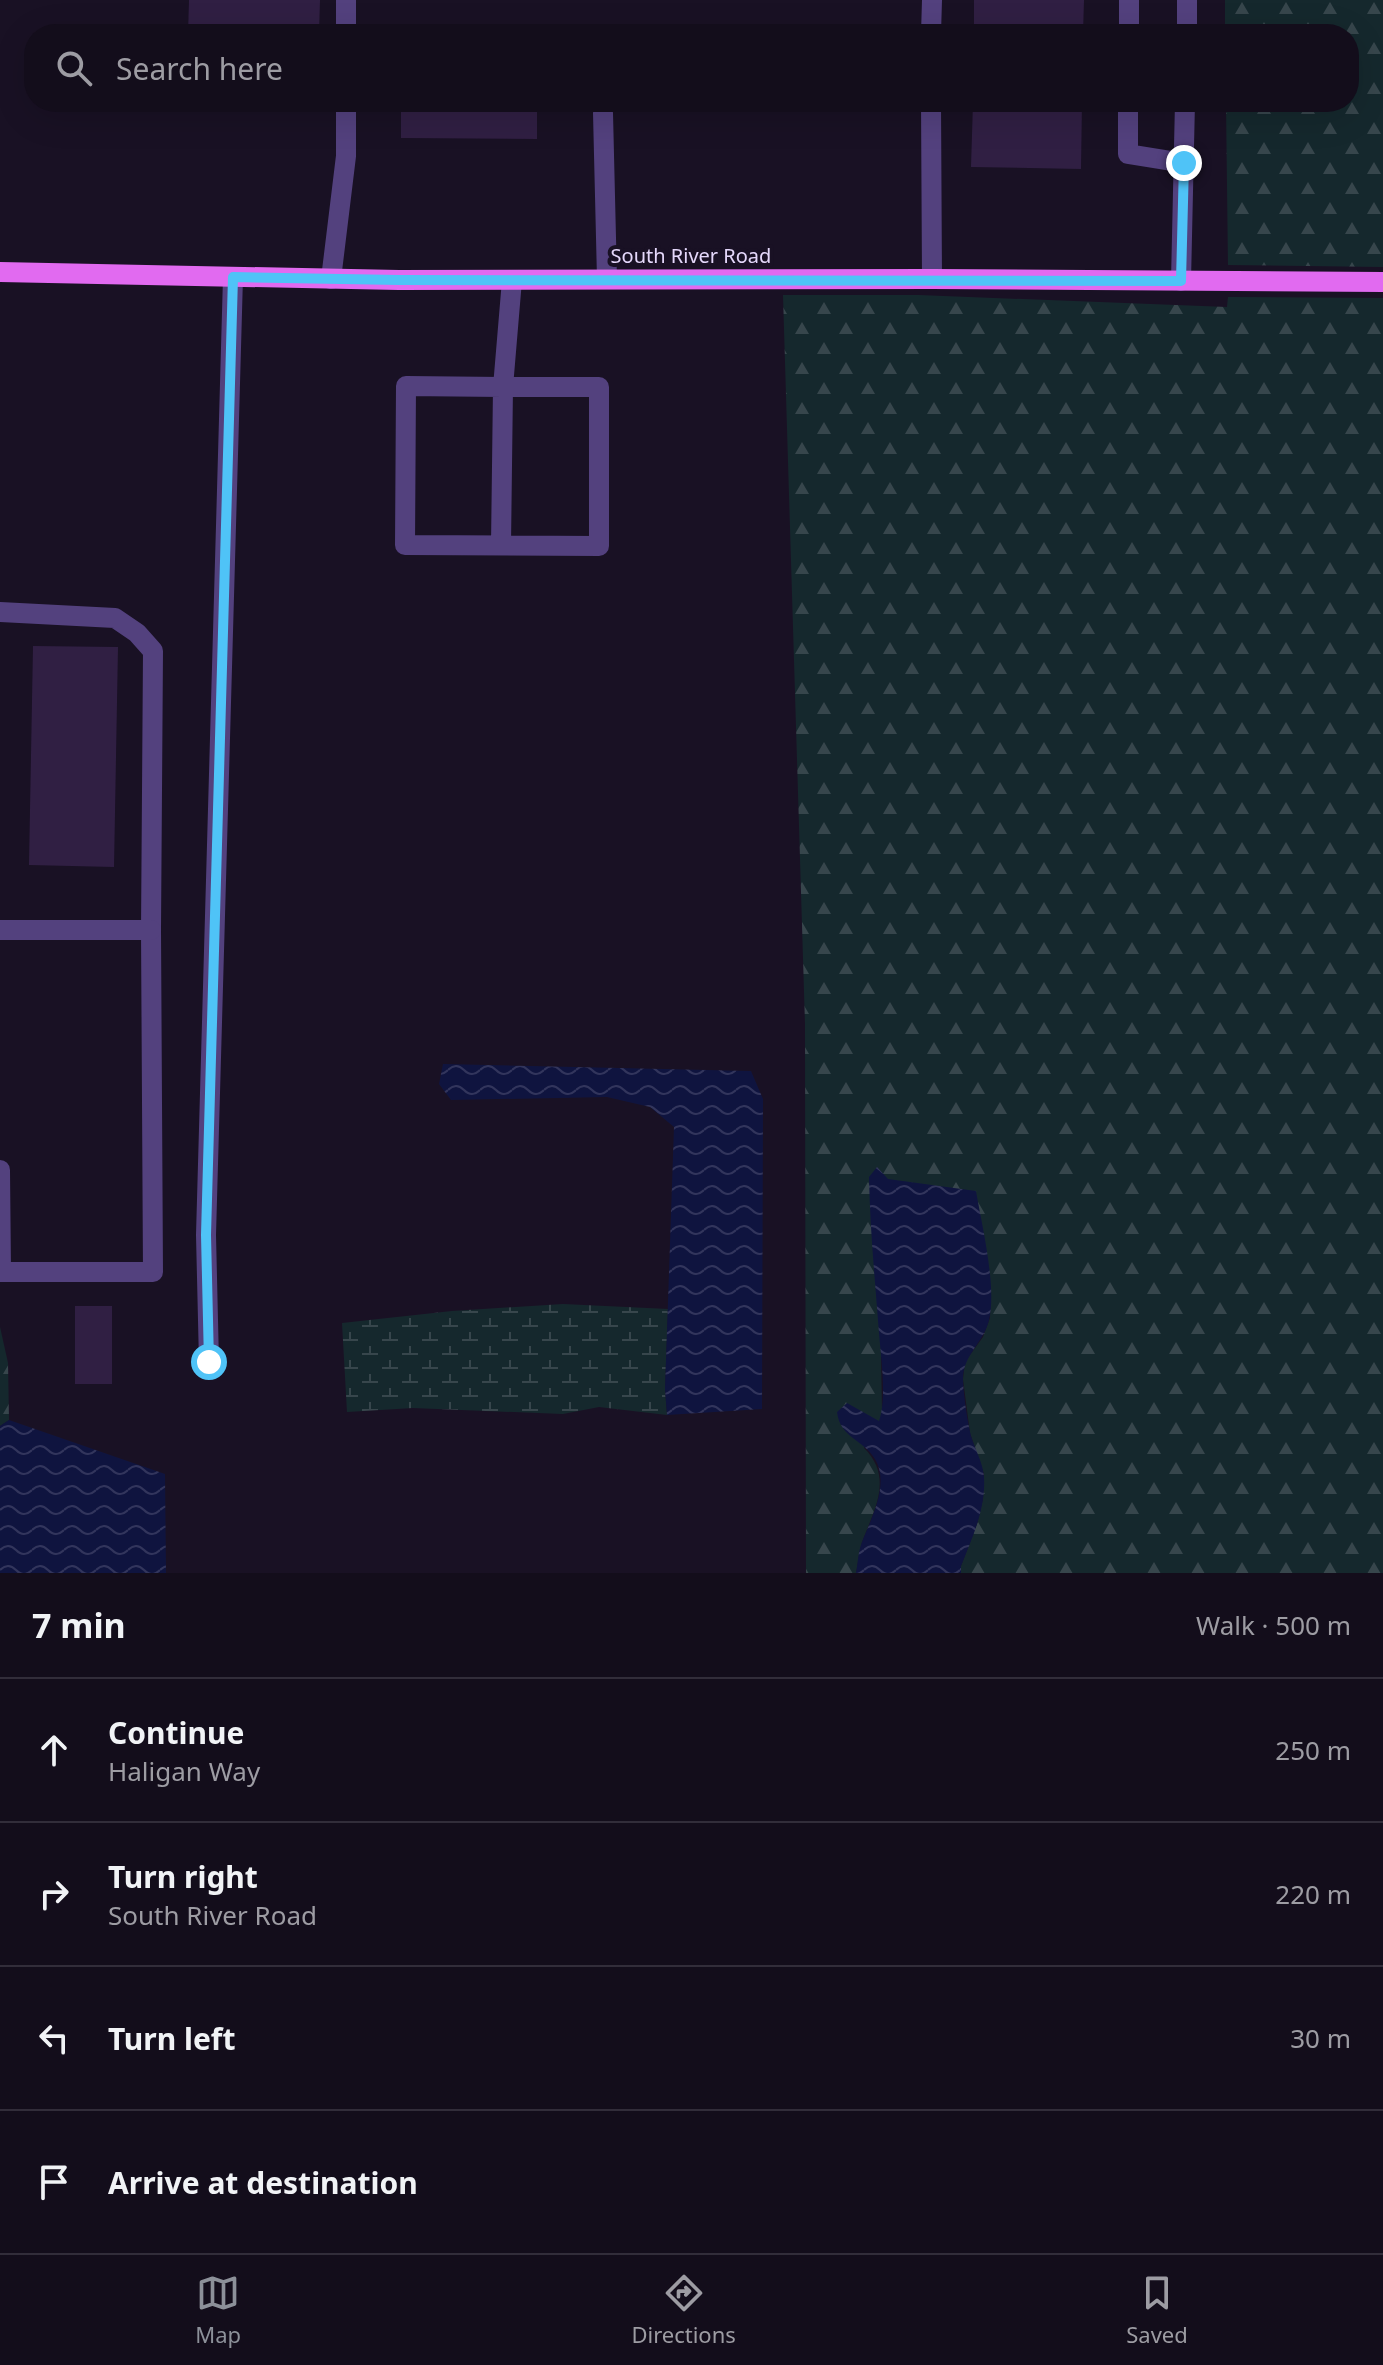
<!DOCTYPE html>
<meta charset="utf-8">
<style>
body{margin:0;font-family:"Noto Sans",sans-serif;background:#201b28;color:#f1f3f6}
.stop{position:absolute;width:24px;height:24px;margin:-18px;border:6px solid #4fc3f7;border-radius:50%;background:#fff}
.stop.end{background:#4fc3f7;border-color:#fff;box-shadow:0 2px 8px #0008}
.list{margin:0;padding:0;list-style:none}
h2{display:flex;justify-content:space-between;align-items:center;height:104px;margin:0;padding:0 32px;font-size:34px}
h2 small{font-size:26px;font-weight:400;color:#9d9ca3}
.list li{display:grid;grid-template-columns:52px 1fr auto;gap:24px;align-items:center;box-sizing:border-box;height:144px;padding:0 32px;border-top:2px solid #322d3a}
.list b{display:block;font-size:30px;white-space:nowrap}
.list p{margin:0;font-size:26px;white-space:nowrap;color:#9d9ca3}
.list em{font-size:26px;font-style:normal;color:#9d9ca3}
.icon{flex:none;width:44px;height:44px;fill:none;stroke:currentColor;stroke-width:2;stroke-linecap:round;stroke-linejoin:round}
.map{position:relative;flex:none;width:1383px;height:1573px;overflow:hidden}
.search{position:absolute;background:#130d1b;box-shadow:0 8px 32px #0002;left:24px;right:24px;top:24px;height:88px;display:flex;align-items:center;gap:20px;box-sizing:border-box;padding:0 28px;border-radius:32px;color:#9d9ca3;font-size:30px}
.sheet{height:680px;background:#130d1b}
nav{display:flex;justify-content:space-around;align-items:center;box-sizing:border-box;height:112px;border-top:2px solid #322d3a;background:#130d1b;font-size:22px;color:#9d9ca3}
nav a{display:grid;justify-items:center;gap:4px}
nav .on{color:#8c9099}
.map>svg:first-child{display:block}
.forest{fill:url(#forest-firs)}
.wetland{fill:url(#wetland-marsh)}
.water{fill:url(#water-waves)}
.building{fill:#301f43}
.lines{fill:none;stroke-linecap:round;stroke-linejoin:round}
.minor{stroke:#53417e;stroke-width:20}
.major{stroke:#e16af0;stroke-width:20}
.route{stroke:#4fc3f7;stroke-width:10}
.labels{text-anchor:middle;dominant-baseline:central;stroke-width:8;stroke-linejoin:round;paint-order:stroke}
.street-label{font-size:20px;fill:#e5d8fb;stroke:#191124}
</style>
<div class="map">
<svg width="1383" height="1573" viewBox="0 0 1383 1573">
<defs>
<pattern id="forest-firs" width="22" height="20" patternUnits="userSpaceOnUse" patternTransform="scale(2)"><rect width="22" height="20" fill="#15282d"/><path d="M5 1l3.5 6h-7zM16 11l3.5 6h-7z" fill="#37464c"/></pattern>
<pattern id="wetland-marsh" width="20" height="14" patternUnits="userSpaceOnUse" patternTransform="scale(2)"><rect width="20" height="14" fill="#15282d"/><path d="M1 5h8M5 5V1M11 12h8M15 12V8" fill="none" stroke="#37464c"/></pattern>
<pattern id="water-waves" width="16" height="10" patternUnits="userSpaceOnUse" patternTransform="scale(2)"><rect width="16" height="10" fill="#0f143f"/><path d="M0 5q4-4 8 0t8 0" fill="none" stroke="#32355c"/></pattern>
</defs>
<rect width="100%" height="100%" fill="#191124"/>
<g class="forest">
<polygon points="1225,0 1383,0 1383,267 1228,265 1226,102 1349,102 1349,34 1225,34"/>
<path d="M783,295H918L1227,307L1228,297L1383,298V1573H961V1566L977,1524L983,1499L984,1474L970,1433L963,1379L965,1362L983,1337L990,1318L991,1286L881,1357L882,1412L880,1421L864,1448C894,1478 874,1510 862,1542C859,1552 858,1563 856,1573H806L805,1024Z"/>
<polygon points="0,1327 8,1363 9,1420 0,1426"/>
</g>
<polygon class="wetland" points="563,1304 668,1309 665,1389 667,1415 599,1407 563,1414 413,1408 347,1412 342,1323 452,1311"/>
<g class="water">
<polygon points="443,1064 751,1071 763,1099 762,1409 667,1415 665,1389 674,1127 650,1107 607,1097 451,1100 439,1084"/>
<path d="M877,1167L888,1179L976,1191C982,1226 997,1287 989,1320C984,1343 962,1355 963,1381C964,1398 967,1419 971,1436C975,1449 983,1463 984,1477C986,1509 972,1538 961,1566V1573H856C858,1563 858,1552 862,1542C871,1519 890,1484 875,1459C863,1439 840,1438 837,1412L847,1403L879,1421C887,1398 881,1358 879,1333C875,1281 870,1229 869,1177Z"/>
<polygon points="9,1420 165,1474 166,1573 0,1573 0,1426"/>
</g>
<g class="building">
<polygon points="189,0 320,0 319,34 188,34"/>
<polygon points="974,0 1084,0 1083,34 974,34"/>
<polygon points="401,102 537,102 537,139 401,138"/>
<polygon points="973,102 1082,102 1081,169 971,167"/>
<polygon points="33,646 118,647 114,867 29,865"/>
<rect x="75" y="1306" width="37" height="78"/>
</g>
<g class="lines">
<g class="minor">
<polyline points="346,34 346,0"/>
<polyline points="931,34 932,0"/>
<polyline points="1129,34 1129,0"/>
<polyline points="1187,34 1187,0"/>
<polyline points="931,102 932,279"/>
<polyline points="1128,102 1128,154 1184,163"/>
<polyline points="603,113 607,279"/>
<polyline points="331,279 346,156 346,102"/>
<polyline points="1181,281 1185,102"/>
<polyline points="501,545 503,387 599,387 599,546 405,545 406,386 503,387 512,280"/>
<polyline points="0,612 115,618 137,633 153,651 151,930 153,1272 1,1272 0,1170"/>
<polyline points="0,930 151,930"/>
<polyline points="209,1362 206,1235 233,277"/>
</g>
<polyline class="major" points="0,272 399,280 932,279 1383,282"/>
</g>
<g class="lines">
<polyline class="route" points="209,1362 206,1235 233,277 399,280 1181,281 1184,163"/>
</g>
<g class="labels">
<g class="street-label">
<text x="691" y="255">South River Road</text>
</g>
</g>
</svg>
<div class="stop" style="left:209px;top:1362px"></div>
<div class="stop end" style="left:1184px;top:163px"></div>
<div class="search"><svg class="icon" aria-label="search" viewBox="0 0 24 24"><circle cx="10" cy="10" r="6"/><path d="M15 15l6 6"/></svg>Search here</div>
</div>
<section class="sheet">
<h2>7 min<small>Walk · 500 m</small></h2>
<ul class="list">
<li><svg class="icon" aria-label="ahead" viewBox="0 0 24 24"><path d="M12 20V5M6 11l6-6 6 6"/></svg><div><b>Continue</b><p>Haligan Way</p></div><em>250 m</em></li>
<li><svg class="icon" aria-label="right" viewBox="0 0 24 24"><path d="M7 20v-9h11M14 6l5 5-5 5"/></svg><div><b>Turn right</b><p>South River Road</p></div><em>220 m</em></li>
<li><svg class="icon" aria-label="left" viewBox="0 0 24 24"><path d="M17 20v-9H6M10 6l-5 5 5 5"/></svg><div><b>Turn left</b></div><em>30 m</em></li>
<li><svg class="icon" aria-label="arrive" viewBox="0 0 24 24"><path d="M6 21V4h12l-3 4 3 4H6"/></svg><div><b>Arrive at destination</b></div></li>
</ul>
</section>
<nav>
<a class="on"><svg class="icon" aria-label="map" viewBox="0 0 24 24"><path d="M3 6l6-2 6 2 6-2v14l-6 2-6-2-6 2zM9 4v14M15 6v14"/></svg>Map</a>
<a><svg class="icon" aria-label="directions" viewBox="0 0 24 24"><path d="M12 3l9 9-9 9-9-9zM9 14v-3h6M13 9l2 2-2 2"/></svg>Directions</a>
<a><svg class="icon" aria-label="saved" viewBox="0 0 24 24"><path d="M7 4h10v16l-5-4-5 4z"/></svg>Saved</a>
</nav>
